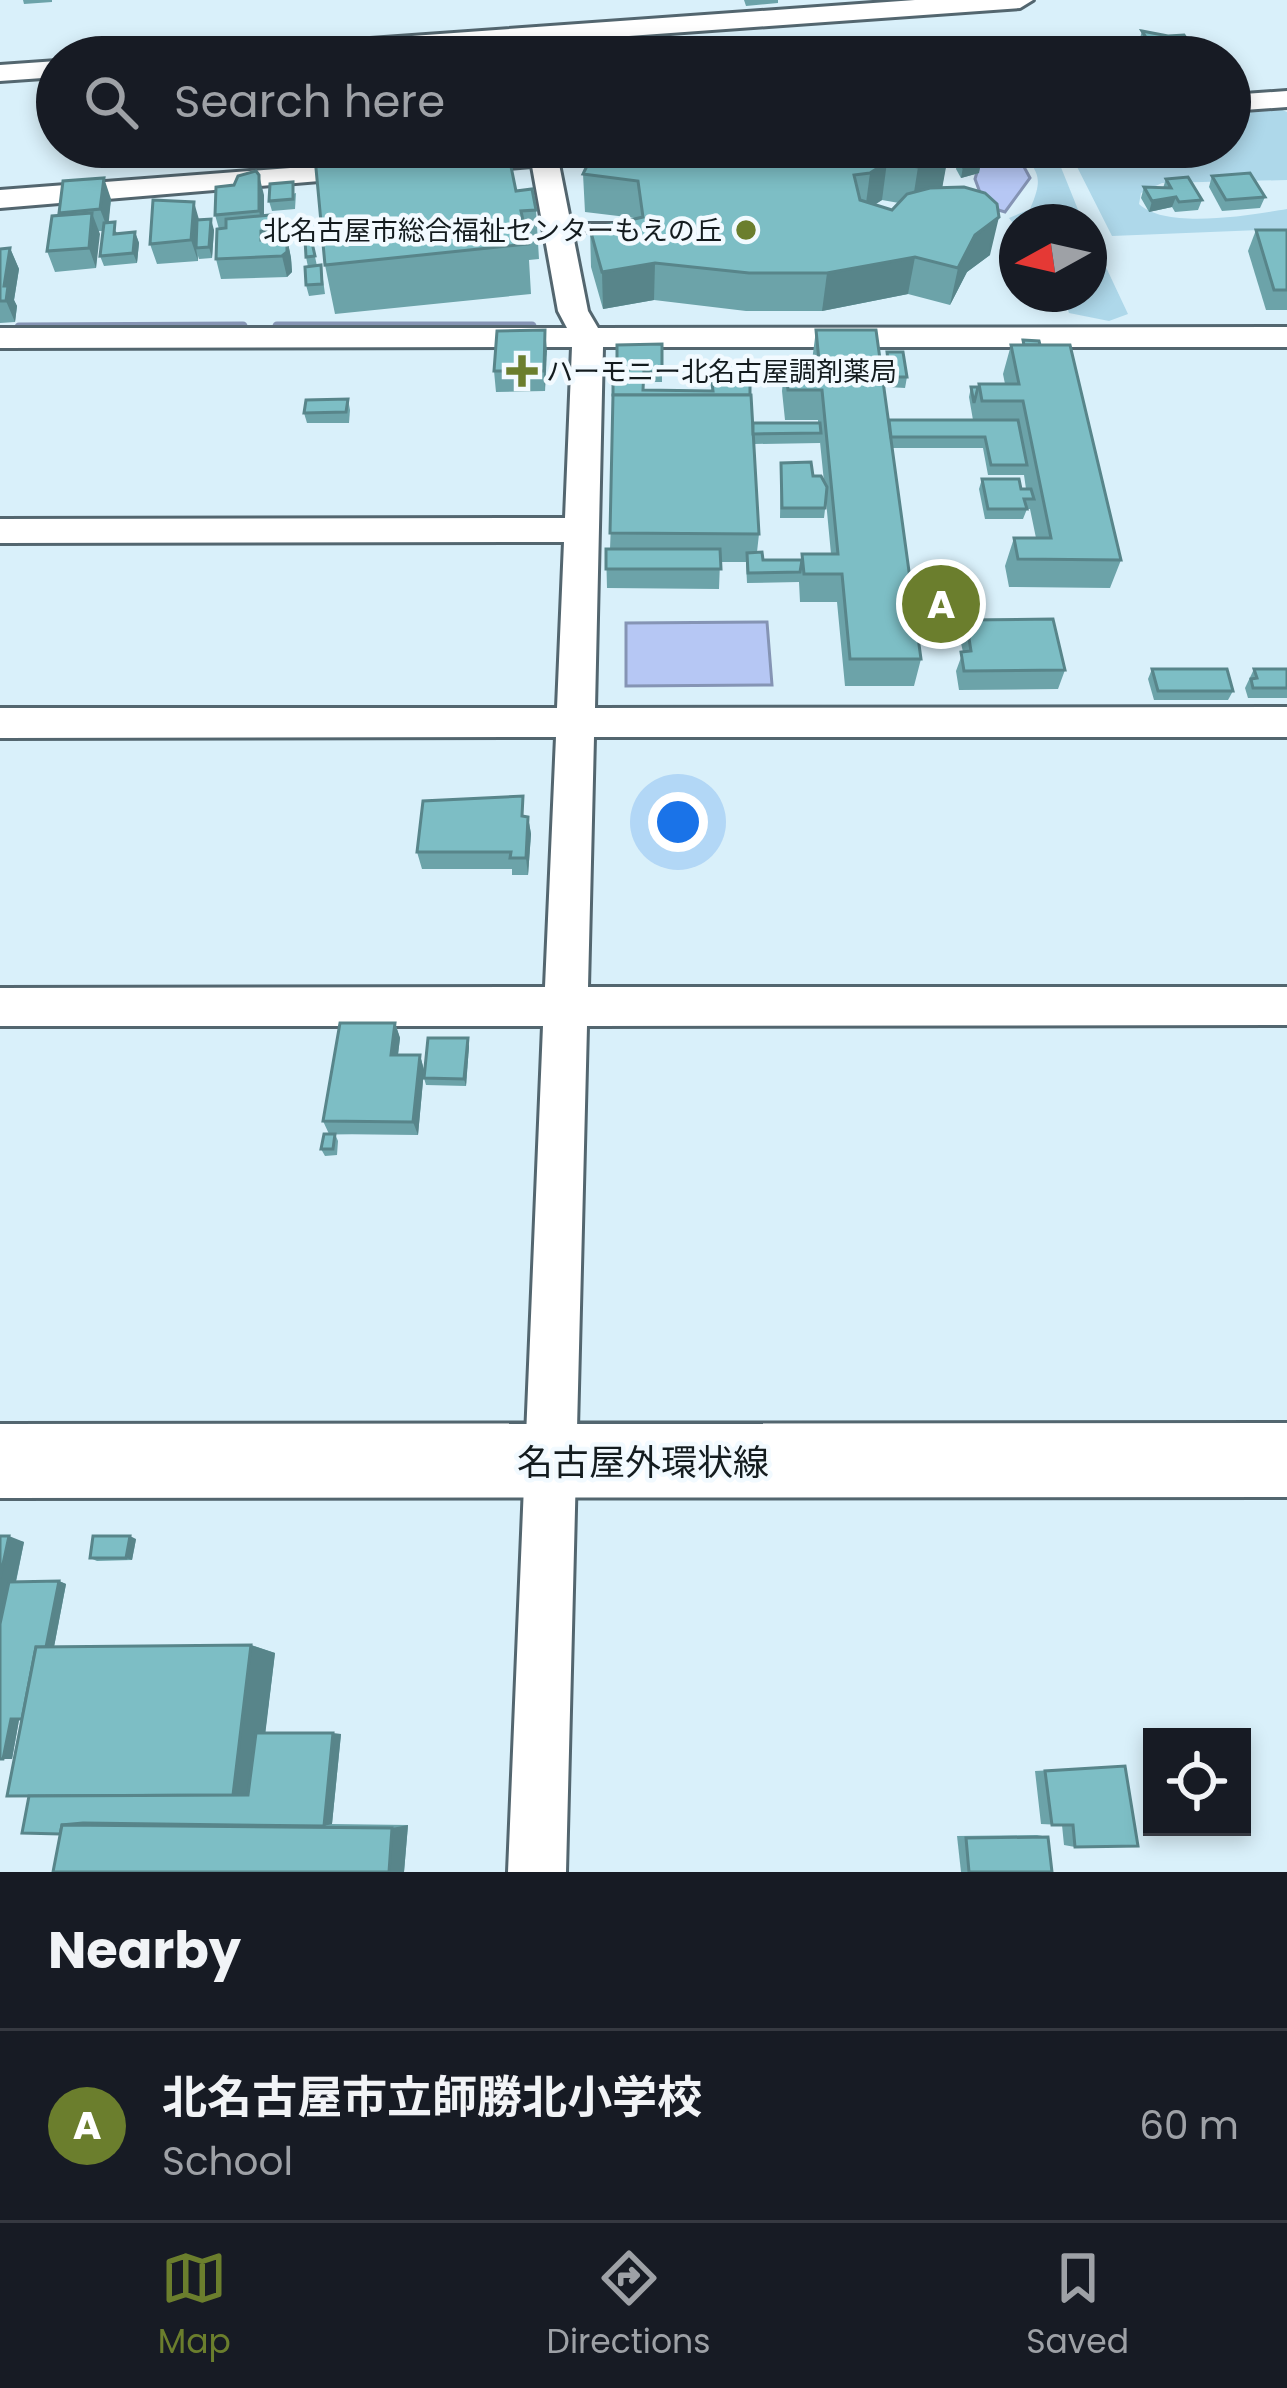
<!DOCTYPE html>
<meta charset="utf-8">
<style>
body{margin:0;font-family:Poppins,"Noto Sans JP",sans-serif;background:#20242c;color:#f1f3f6}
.controls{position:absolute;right:36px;bottom:36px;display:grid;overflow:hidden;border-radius:0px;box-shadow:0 6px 18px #0003}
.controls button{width:108px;height:108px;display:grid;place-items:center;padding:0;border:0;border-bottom:3px solid #363941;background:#171b24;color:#f1f3f6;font:60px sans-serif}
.compass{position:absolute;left:999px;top:204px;width:108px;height:108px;border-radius:50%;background:#171b24;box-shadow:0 6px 18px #0003;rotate:262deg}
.you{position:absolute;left:678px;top:822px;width:42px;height:42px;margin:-30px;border:9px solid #fff;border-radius:50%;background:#1a73e8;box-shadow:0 0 0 18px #1a73e833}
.badge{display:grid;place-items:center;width:78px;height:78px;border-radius:50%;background:#6b7e2d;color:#fff;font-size:39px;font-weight:700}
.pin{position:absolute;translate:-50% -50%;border:6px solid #fff;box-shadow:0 3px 12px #0006}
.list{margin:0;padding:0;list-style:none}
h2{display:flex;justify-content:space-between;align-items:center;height:156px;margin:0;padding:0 48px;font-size:51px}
h2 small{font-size:39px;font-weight:400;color:#9ea1a6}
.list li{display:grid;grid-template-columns:78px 1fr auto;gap:36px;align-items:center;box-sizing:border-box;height:192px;padding:0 48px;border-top:3px solid #363941}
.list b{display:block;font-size:45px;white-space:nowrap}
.list p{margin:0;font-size:39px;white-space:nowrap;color:#9ea1a6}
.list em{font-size:39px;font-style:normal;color:#9ea1a6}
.icon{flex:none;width:66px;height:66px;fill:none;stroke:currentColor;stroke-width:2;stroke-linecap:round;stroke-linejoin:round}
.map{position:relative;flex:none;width:1287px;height:1872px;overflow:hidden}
.search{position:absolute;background:#171b24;box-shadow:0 6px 18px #0003;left:36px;right:36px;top:36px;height:132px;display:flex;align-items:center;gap:30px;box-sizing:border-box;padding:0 42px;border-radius:66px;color:#9ea1a6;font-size:45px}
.sheet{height:348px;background:#171b24}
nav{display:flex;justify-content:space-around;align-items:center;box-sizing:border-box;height:168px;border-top:3px solid #363941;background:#171b24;font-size:33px;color:#9ea1a6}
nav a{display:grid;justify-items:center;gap:6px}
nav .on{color:#6b7e2d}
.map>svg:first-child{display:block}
.green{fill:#aed8ea}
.water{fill:#b6c7f4;stroke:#8594b4;stroke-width:3}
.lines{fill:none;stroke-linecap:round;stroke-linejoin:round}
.stream{stroke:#8594b4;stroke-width:9}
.lane-casing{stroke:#53666f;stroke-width:6}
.street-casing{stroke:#53666f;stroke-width:6}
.secondary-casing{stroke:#53666f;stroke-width:6}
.lane{fill:#fff;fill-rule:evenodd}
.street{fill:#fff;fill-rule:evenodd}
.secondary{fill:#fff;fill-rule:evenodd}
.wall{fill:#6ca3a9;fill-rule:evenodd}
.shaded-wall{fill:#58858a}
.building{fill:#7dbec5;stroke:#58858a;stroke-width:3}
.poi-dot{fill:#6b7e2d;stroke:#f2faff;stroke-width:4.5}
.labels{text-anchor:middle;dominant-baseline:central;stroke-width:9;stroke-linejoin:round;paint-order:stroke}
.far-poi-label{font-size:27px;fill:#141c1f;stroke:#f2faff;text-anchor:end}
.near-street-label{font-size:36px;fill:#141c1f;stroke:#f2faff}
</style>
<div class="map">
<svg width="1287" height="1872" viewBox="0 0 1287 1872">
<rect width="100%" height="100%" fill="#d9f0fa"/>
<g class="green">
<path d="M1275,107L1287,112V180L1162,183L1141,193L1139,204C1166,230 1251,215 1287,209V229L1112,236L1067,147H1230V111Z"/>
<path d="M1026,147H1048L1056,155L1083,222H1017L1016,227L1009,218L1030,209C1048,169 1030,174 1026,147Z"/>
<polygon points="1089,231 1128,314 1109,321 1069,313 1063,294 1089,294"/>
</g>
<g class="water">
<polygon points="994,157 1023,165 1030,178 1005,212 985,206 975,179 980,162"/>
<polygon points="767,622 772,685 626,686 626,623"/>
</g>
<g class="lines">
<g class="stream">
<polyline points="139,57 238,50"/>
<polyline points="277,326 532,326"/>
<polyline points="19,327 243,326"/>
</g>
<defs>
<polygon id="lane" points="552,224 626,224 633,228 626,232 557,231 552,230"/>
<g id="street">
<polygon points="915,0 1033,0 1020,8 336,57 215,57 228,49"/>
<polygon points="57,61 57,77 0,81 0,65"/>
<polygon points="1287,91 1287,107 1230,111 1230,95"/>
<polygon points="528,147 678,147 664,155 559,164 588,311 598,328 1287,327 1287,347 603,347 595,708 1287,707 1287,737 594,737 588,987 1287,987 1287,1025 587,1026 566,1872 508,1872 543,1026 0,1026 0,988 545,987 556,737 0,738 0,708 557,708 564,542 0,543 0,519 565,518 572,347 0,348 0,328 567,328 558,311 532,166 455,172 441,164 455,156"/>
<polygon points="369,162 379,164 383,170 379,176 0,208 0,190"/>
</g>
<polygon id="secondary" points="1287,1423 1287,1497 0,1498 0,1424"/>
</defs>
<use href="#lane" class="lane-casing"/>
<use href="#street" class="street-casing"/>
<use href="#secondary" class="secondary-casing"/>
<use href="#lane" class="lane"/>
<use href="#street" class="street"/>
<use href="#secondary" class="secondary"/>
</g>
<g class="wall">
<polygon points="23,0 52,0 52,2 24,4"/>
<polygon points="744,0 778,0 778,3 746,6"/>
<polygon points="1142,31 1199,57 1139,57 1136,52"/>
<path d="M949,147L942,187L990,255L967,272L950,305L908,294L822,311H746L654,300L603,309L591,267L590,229L635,218L585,212L583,174ZM882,200L899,203L892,210L874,205Z"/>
<polygon points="958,159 979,173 961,178 956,169"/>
<polygon points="1212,176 1265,197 1260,208 1222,211 1209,187"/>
<polygon points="1166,179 1202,200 1198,210 1175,212 1172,207 1149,212 1141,198 1144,187 1163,188"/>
<polygon points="516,191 536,210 539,259 529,260 531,294 335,314 325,265"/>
<polygon points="296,193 295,209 272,211 269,201"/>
<polygon points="264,195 264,215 276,238 287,238 291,258 292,272 287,277 221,279 216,259 219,229 215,215"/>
<polygon points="111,199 108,222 118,234 135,232 139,243 137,263 104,266 100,256 103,231 99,231 96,268 55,272 47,251 60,216 59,213"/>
<polygon points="199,220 214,230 212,258 199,259 198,256 198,261 157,264 150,244"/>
<polygon points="1256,230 1287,230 1287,310 1266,310 1248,251"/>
<polygon points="311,238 317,266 321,265 325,294 309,296 306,285 308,267 306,257"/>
<polygon points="10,248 19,269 14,300 17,306 15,322 0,323 0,249"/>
<polygon points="545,330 545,391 496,392 494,371"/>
<path d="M816,330L889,420H973L969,397L971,387H978L979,384H1005L1003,374L1011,345H1022L1023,340L1121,560L1110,588L1009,587L1005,566L1014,538H1036L1030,509H1027L1023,519H985L979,489L982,479L1026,489L1024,475H988L983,448H892L921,659L914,686H845L837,602H800L799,582L747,583L746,562H720L719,589L607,588L606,549H610L617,369L662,344V382H643L644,390L753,423H818V420H785L782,391L785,361H812ZM820,442L824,482L781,463L780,518H824L826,501L831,554H802V560H763L757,552L759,534L754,444L820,443Z"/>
<polygon points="887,352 907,377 905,388 888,387 885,362"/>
<polygon points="348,399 350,410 349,423 307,423 304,413"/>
<polygon points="966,620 1065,670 1058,689 959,690 956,671 963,652 960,639"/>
<polygon points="1152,669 1233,691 1228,700 1154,700 1148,679"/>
<polygon points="1254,669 1287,669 1287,698 1248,698 1245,688"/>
<polygon points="525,816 528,817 531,834 528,875 512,875 512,869 422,869 417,852"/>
<polygon points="395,1023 400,1038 398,1055 420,1055 424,1070 418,1135 330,1134 335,1134 338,1141 337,1155 325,1156 321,1149 329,1134 323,1121"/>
<polygon points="469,1046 466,1086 426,1085 424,1078"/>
<polygon points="0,1536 24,1542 16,1582 59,1581 66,1584 54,1647 251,1645 275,1653 265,1733 341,1734 332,1824 408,1825 404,1872 60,1834 30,1796 22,1720 19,1720 12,1759 0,1759"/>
<polygon points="136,1539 132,1560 97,1561 90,1558"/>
<polygon points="1125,1766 1075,1847 1064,1845 1062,1825 1041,1824 1035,1771"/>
<polygon points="1037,1835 1048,1837 1052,1872 961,1872 957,1836"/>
</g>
<g class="shaded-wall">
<polygon points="942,147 949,147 947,154 949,151 942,189 912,205 918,167"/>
<polygon points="887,162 882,200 865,211 870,173"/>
<polygon points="981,163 979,173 961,178 963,167"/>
<polygon points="259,175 264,195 264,232 259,211"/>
<polygon points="104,178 111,199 108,230 100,209"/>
<polygon points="1176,197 1172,207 1149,212 1152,201"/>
<polygon points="194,202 200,223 196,248 198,261 191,240"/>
<polygon points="92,213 100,234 96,268 89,248"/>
<polygon points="999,217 990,255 967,272 950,305 958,268 975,235"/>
<polygon points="211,219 214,230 212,258 209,247"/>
<polygon points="135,232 139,243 137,263 133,253"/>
<polygon points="287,238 291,258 292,272 287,277 282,256"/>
<polygon points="10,248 19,269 14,300 17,306 15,322 6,301 4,286"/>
<polygon points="915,257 908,294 822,311 827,273"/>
<polygon points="655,263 654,300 603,309 602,272"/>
<polygon points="545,330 547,351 545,391 544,371"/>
<polygon points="528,817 531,834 528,875 526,858"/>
<polygon points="395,1023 400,1038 396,1070 391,1055"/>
<polygon points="468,1038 469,1046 466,1086 464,1079"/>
<polygon points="420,1055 424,1070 418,1135 413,1122"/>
<polygon points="9,1536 24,1542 0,1657 0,1578"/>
<polygon points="130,1536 136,1539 132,1560 126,1558"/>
<polygon points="59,1581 66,1584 40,1720 32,1719"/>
<polygon points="251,1645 275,1653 258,1794 233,1795"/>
<polygon points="11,1719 19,1720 12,1759 3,1759"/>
<polygon points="333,1733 341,1734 332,1824 324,1826"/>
<polygon points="408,1825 404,1872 389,1872 392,1828"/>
</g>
<g class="building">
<polygon points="1142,31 1168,36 1184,35 1199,57 1158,57"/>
<polygon points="417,42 418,56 396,57 395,43"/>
<polygon points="381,49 382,57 347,57 346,52"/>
<polygon points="314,147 507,147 516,191 532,189 536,210 521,211 528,244 325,265"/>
<polygon points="596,147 947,147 949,151 945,159 918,167 887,162 870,173 854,175 860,200 892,210 907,194 930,188 964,187 985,193 997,204 999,217 975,235 958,268 915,257 827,273 749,273 655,263 602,272 590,229 643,217 638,181 583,174"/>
<polygon points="977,157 981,163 963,167 958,159"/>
<polygon points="256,171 259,175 259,211 215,215 216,187 234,185 238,176"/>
<polygon points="1250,173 1265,197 1226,200 1212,176"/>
<polygon points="1188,177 1202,200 1179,202 1176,197 1152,201 1144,187 1171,188 1166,179"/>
<polygon points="104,178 100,209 59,213 63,181"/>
<polygon points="293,182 293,199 269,201 270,184"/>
<polygon points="153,200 194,202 191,240 150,244"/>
<polygon points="92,213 89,248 47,251 52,216"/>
<polygon points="271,215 271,230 261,231 261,240 287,238 287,252 282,256 216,259 217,229 226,228 226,219"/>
<polygon points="211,219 209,247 196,248 197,220"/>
<polygon points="115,222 114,234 135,232 133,253 100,256 104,223"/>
<polygon points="1256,230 1287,230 1287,290 1274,290"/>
<polygon points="311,238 315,256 306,257 305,239"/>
<polygon points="10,248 4,286 8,286 6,301 0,301 0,249"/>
<polygon points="321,265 322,284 306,285 305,267"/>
<polygon points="545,330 544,371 494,371 497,331"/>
<polygon points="816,330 876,330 921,659 850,659 842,574 804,574 802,554 838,554 822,390 788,390 785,361 819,361"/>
<polygon points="1023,340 1039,341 1040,345 1024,345"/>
<polygon points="662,344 662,372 643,372 644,369 617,369 617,345"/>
<polygon points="1011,345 1070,345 1121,560 1018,559 1014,538 1051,538 1023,401 982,401 979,384 1019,384"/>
<polygon points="887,352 903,352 907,377 890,377"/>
<polygon points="613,369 644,369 643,390 713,391 712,383 750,383 750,395 613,395"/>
<polygon points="971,387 978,387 974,403"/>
<polygon points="613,395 751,395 759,534 610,533"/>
<polygon points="348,399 346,412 304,413 306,400"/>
<polygon points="889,420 1018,420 1027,465 991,465 985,437 891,437"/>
<polygon points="753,423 820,423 821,433 753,434"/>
<polygon points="811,462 813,476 821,476 827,487 825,508 782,508 781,463"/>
<polygon points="982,479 1019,479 1021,489 1031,489 1034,499 1024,499 1027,509 988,509"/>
<polygon points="606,549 720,549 721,569 606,569"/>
<polygon points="762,552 763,560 802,560 800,572 748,573 747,553"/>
<polygon points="1053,619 1065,670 964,671 961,652 971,651 966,620"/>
<polygon points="1152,669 1227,669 1233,691 1158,691"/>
<polygon points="1254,669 1287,669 1287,688 1253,688 1251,679 1257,678"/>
<polygon points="523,796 522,816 528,817 526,858 510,858 511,852 417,852 423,801"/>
<polygon points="340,1023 395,1023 391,1055 420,1055 413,1122 323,1121"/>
<polygon points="428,1038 468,1038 464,1079 424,1078"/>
<polygon points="324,1134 335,1134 333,1149 321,1149"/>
<polygon points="0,1536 9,1536 0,1578"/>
<polygon points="93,1536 130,1536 126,1558 90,1558"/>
<polygon points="59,1581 46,1647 36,1647 22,1719 11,1719 3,1759 0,1759 0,1624 9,1582"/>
<polygon points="251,1645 233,1795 7,1796 36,1647"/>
<polygon points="256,1733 333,1733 324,1826 83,1823 62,1825 60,1834 22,1833 29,1796 248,1795"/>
<polygon points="1125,1766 1138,1846 1075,1847 1073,1825 1052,1825 1045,1771"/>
<polygon points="62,1825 392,1828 389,1872 53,1872"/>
<polygon points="1048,1837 1052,1872 969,1872 966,1838"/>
</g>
<g class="poi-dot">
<circle cx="746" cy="230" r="12"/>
<path d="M516 353h12v12h12v12h-12v12h-12v-12h-12v-12h12z"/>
</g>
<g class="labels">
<g class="far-poi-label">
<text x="722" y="230">北名古屋市総合福祉センターもえの丘</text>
<text x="546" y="371" text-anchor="start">ハーモニー北名古屋調剤薬局</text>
</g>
<g class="near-street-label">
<text x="643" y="1462">名古屋外環状線</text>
</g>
</g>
</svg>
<div class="controls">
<button><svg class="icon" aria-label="locate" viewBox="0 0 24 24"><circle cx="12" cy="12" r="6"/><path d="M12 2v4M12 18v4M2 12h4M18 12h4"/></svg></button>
</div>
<svg class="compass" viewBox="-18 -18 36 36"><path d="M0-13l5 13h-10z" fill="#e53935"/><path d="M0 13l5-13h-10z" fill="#9ea1a6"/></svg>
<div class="you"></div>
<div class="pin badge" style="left:941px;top:604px">A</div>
<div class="search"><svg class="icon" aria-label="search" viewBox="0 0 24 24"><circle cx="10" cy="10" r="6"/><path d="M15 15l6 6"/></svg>Search here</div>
</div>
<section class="sheet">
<h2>Nearby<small></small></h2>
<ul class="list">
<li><span class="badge">A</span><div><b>北名古屋市立師勝北小学校</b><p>School</p></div><em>60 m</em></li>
</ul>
</section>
<nav>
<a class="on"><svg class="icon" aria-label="map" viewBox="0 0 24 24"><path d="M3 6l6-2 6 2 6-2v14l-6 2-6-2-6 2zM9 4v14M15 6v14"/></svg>Map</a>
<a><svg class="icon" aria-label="directions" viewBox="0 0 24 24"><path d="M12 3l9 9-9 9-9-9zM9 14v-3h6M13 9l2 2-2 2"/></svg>Directions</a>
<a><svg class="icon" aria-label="saved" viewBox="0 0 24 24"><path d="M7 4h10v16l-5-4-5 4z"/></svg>Saved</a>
</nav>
